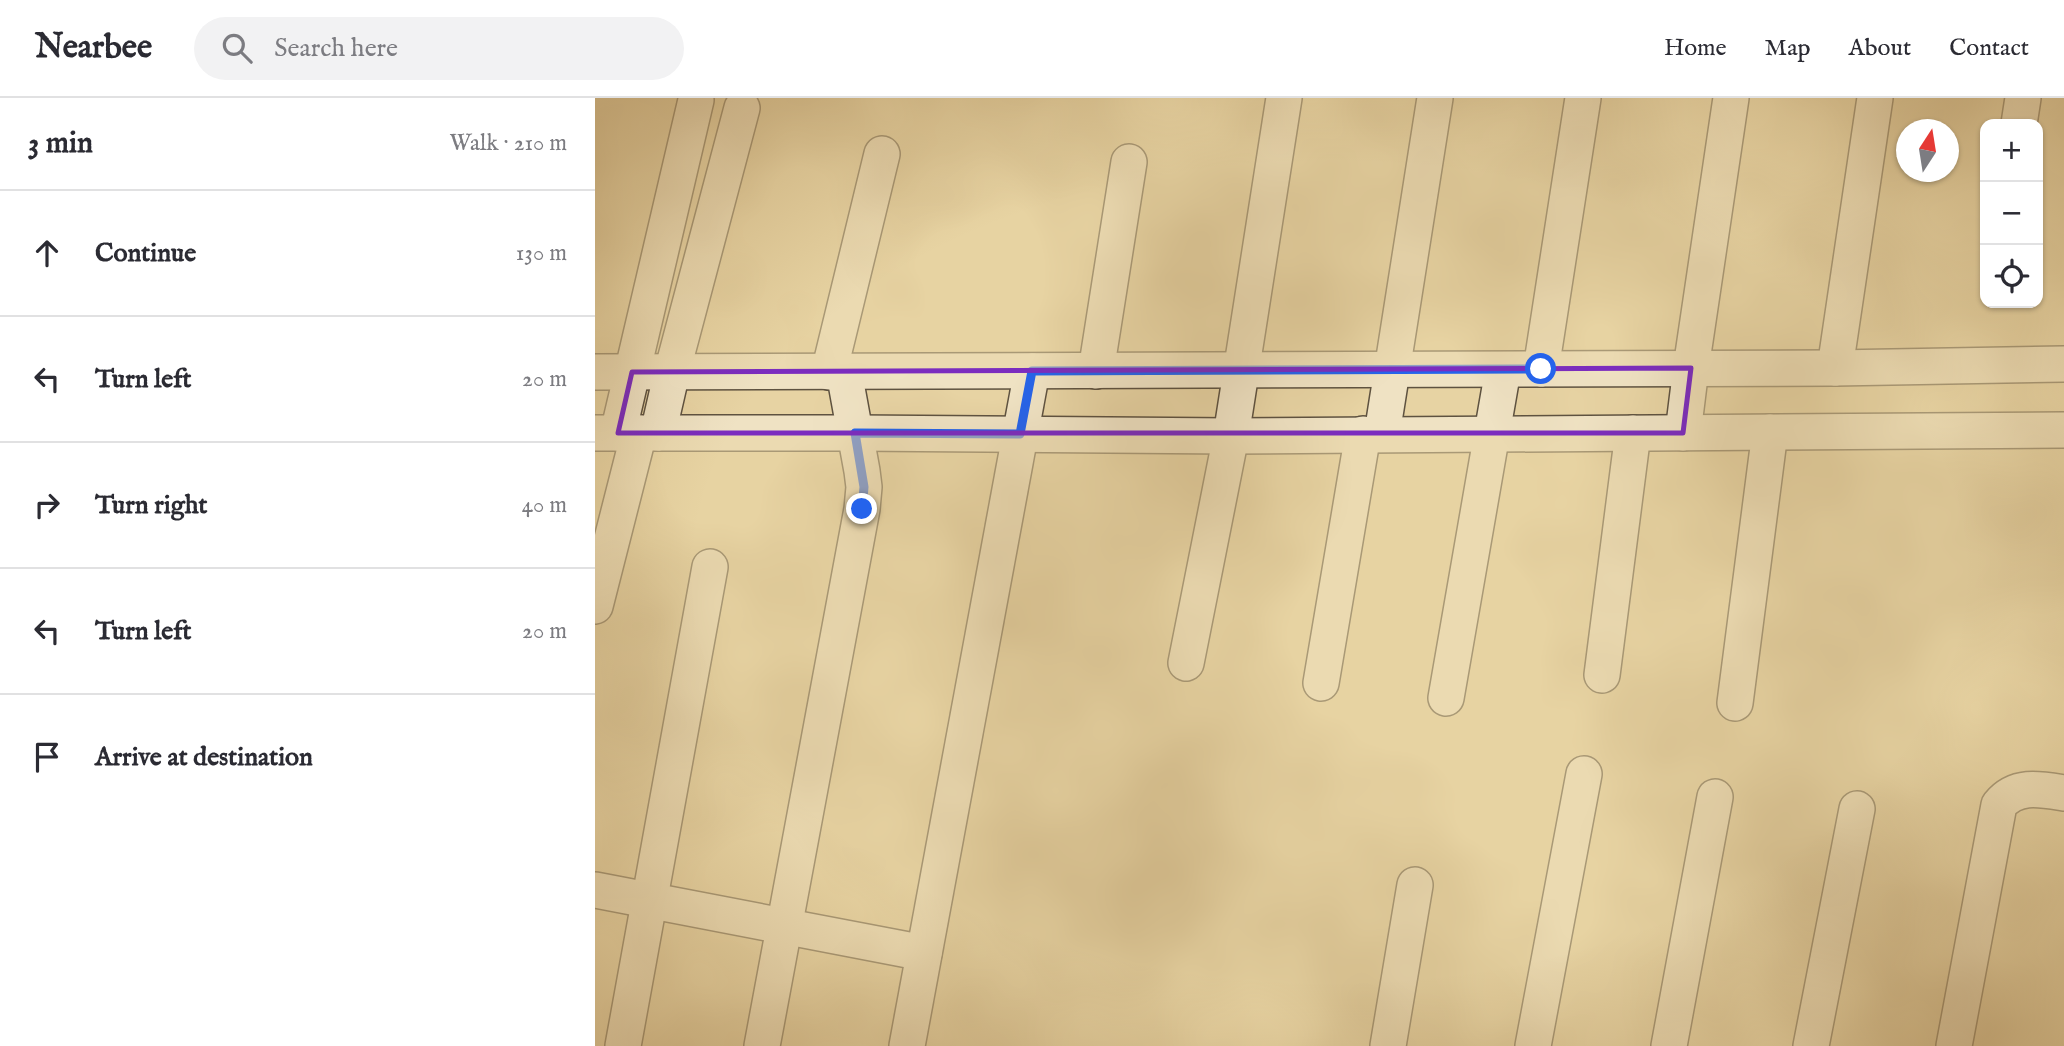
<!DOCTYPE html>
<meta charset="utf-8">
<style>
body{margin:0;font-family:"IM FELL English",serif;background:#f2f2f3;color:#2b2b33}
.controls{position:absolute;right:21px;top:21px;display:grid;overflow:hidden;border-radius:14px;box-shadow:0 2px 5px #0004}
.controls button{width:63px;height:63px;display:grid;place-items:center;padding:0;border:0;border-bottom:2px solid #e1e1e2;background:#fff;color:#2b2b33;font:35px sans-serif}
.compass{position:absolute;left:1301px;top:21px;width:63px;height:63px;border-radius:50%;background:#fff;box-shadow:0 2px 5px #0004;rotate:12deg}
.stop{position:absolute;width:21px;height:21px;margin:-16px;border:5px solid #2563eb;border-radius:50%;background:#fff}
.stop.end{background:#2563eb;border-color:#fff;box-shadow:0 2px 7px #0008}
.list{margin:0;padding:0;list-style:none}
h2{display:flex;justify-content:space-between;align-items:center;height:91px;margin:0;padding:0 28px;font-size:30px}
h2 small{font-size:23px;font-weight:400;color:#7c7c81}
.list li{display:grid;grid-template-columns:46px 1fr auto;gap:21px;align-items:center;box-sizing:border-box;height:126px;padding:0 28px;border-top:2px solid #e1e1e2}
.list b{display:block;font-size:26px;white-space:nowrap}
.list em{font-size:23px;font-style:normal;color:#7c7c81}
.icon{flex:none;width:38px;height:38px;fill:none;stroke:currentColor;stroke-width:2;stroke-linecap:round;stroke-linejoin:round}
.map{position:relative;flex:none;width:1469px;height:948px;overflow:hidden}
header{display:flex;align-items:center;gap:42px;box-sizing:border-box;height:98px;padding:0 35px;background:#fff;border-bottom:2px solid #e1e1e2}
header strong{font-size:33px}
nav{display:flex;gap:38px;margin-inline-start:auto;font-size:24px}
.search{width:490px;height:63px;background:#f2f2f3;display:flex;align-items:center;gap:18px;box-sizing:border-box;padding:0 24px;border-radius:38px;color:#7c7c81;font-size:26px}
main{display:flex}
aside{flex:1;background:#fff}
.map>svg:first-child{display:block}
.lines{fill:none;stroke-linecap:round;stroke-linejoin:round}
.minor-casing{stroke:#5e5240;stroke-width:38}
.minor{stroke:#efe2c3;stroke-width:35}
.route{stroke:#2563eb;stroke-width:9}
.marked{fill:none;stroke:#7b2cbf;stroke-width:5;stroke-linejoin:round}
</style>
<header>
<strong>Nearbee</strong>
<div class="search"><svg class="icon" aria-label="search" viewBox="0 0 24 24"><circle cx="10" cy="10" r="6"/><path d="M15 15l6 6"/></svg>Search here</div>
<nav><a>Home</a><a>Map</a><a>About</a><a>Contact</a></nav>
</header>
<main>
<aside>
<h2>3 min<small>Walk · 210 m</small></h2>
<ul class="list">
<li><svg class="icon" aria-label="ahead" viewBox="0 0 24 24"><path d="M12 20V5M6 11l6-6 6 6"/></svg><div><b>Continue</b></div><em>130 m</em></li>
<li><svg class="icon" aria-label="left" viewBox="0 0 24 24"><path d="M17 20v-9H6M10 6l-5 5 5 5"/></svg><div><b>Turn left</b></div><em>20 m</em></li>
<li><svg class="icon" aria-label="right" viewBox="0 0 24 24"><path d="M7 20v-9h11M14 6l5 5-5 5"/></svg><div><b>Turn right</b></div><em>40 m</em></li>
<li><svg class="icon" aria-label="left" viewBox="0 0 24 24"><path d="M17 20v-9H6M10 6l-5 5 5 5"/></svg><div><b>Turn left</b></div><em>20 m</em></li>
<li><svg class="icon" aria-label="arrive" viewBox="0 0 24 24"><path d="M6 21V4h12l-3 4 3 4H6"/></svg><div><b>Arrive at destination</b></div></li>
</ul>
</aside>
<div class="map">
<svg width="1469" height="948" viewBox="0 0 1469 948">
<rect width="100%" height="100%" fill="#e7d3a3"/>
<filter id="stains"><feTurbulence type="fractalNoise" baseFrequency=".00286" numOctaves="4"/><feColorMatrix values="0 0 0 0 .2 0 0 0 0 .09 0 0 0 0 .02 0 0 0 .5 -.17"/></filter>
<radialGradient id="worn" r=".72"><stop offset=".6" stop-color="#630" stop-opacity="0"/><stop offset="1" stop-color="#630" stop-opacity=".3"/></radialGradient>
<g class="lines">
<defs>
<g id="minor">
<polyline points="1424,26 1428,0"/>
<polyline points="1240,270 1280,0"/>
<polyline points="946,271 988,0"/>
<polyline points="501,273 534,64"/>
<polyline points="0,274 1240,270 1469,266"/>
<polyline points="234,274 287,56"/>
<polyline points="0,335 260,335 636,338 1469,332"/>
<polyline points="23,335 101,2"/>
<polyline points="63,335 77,274 147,10"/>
<polyline points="1088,335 1096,270 1136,0"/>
<polyline points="787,336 840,0"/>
<polyline points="0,508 44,335"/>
<polyline points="591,565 636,338 689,0"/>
<polyline points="1007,577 1038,335"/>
<polyline points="726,585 768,336"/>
<polyline points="851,600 908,272"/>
<polyline points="1140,605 1175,334"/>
<polyline points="0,792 329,855"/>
<polyline points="28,948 115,469"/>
<polyline points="167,948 267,411 269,389 267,373 249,274"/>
<polyline points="312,948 437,273"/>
<polyline points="793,948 820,787"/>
<polyline points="938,948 989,676"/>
<polyline points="1074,948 1120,699"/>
<polyline points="1216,948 1262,711"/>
<path d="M1359,948L1404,707C1421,686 1445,691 1469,695"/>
</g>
</defs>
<use href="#minor" class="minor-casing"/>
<use href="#minor" class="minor"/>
</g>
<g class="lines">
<polyline class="route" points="267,411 269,389 260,335 425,336 437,273 946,271"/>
</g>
<path d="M0 0H1469V948H0ZM1096,270L1088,335H23L37,274Z" fill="#e7d3a3" fill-opacity=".55" fill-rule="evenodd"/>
<path class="marked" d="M1096,270L1088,335H23L37,274Z"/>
<rect width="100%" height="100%" filter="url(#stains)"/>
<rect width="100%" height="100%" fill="url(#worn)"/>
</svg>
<div class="controls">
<button>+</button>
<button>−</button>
<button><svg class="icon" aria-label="locate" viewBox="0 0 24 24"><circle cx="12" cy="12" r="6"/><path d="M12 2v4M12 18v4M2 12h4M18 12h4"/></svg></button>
</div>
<svg class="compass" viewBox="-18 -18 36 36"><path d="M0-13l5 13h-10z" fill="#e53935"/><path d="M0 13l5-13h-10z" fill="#7c7c81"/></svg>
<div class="stop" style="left:946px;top:271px"></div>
<div class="stop end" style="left:267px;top:411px"></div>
</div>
</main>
